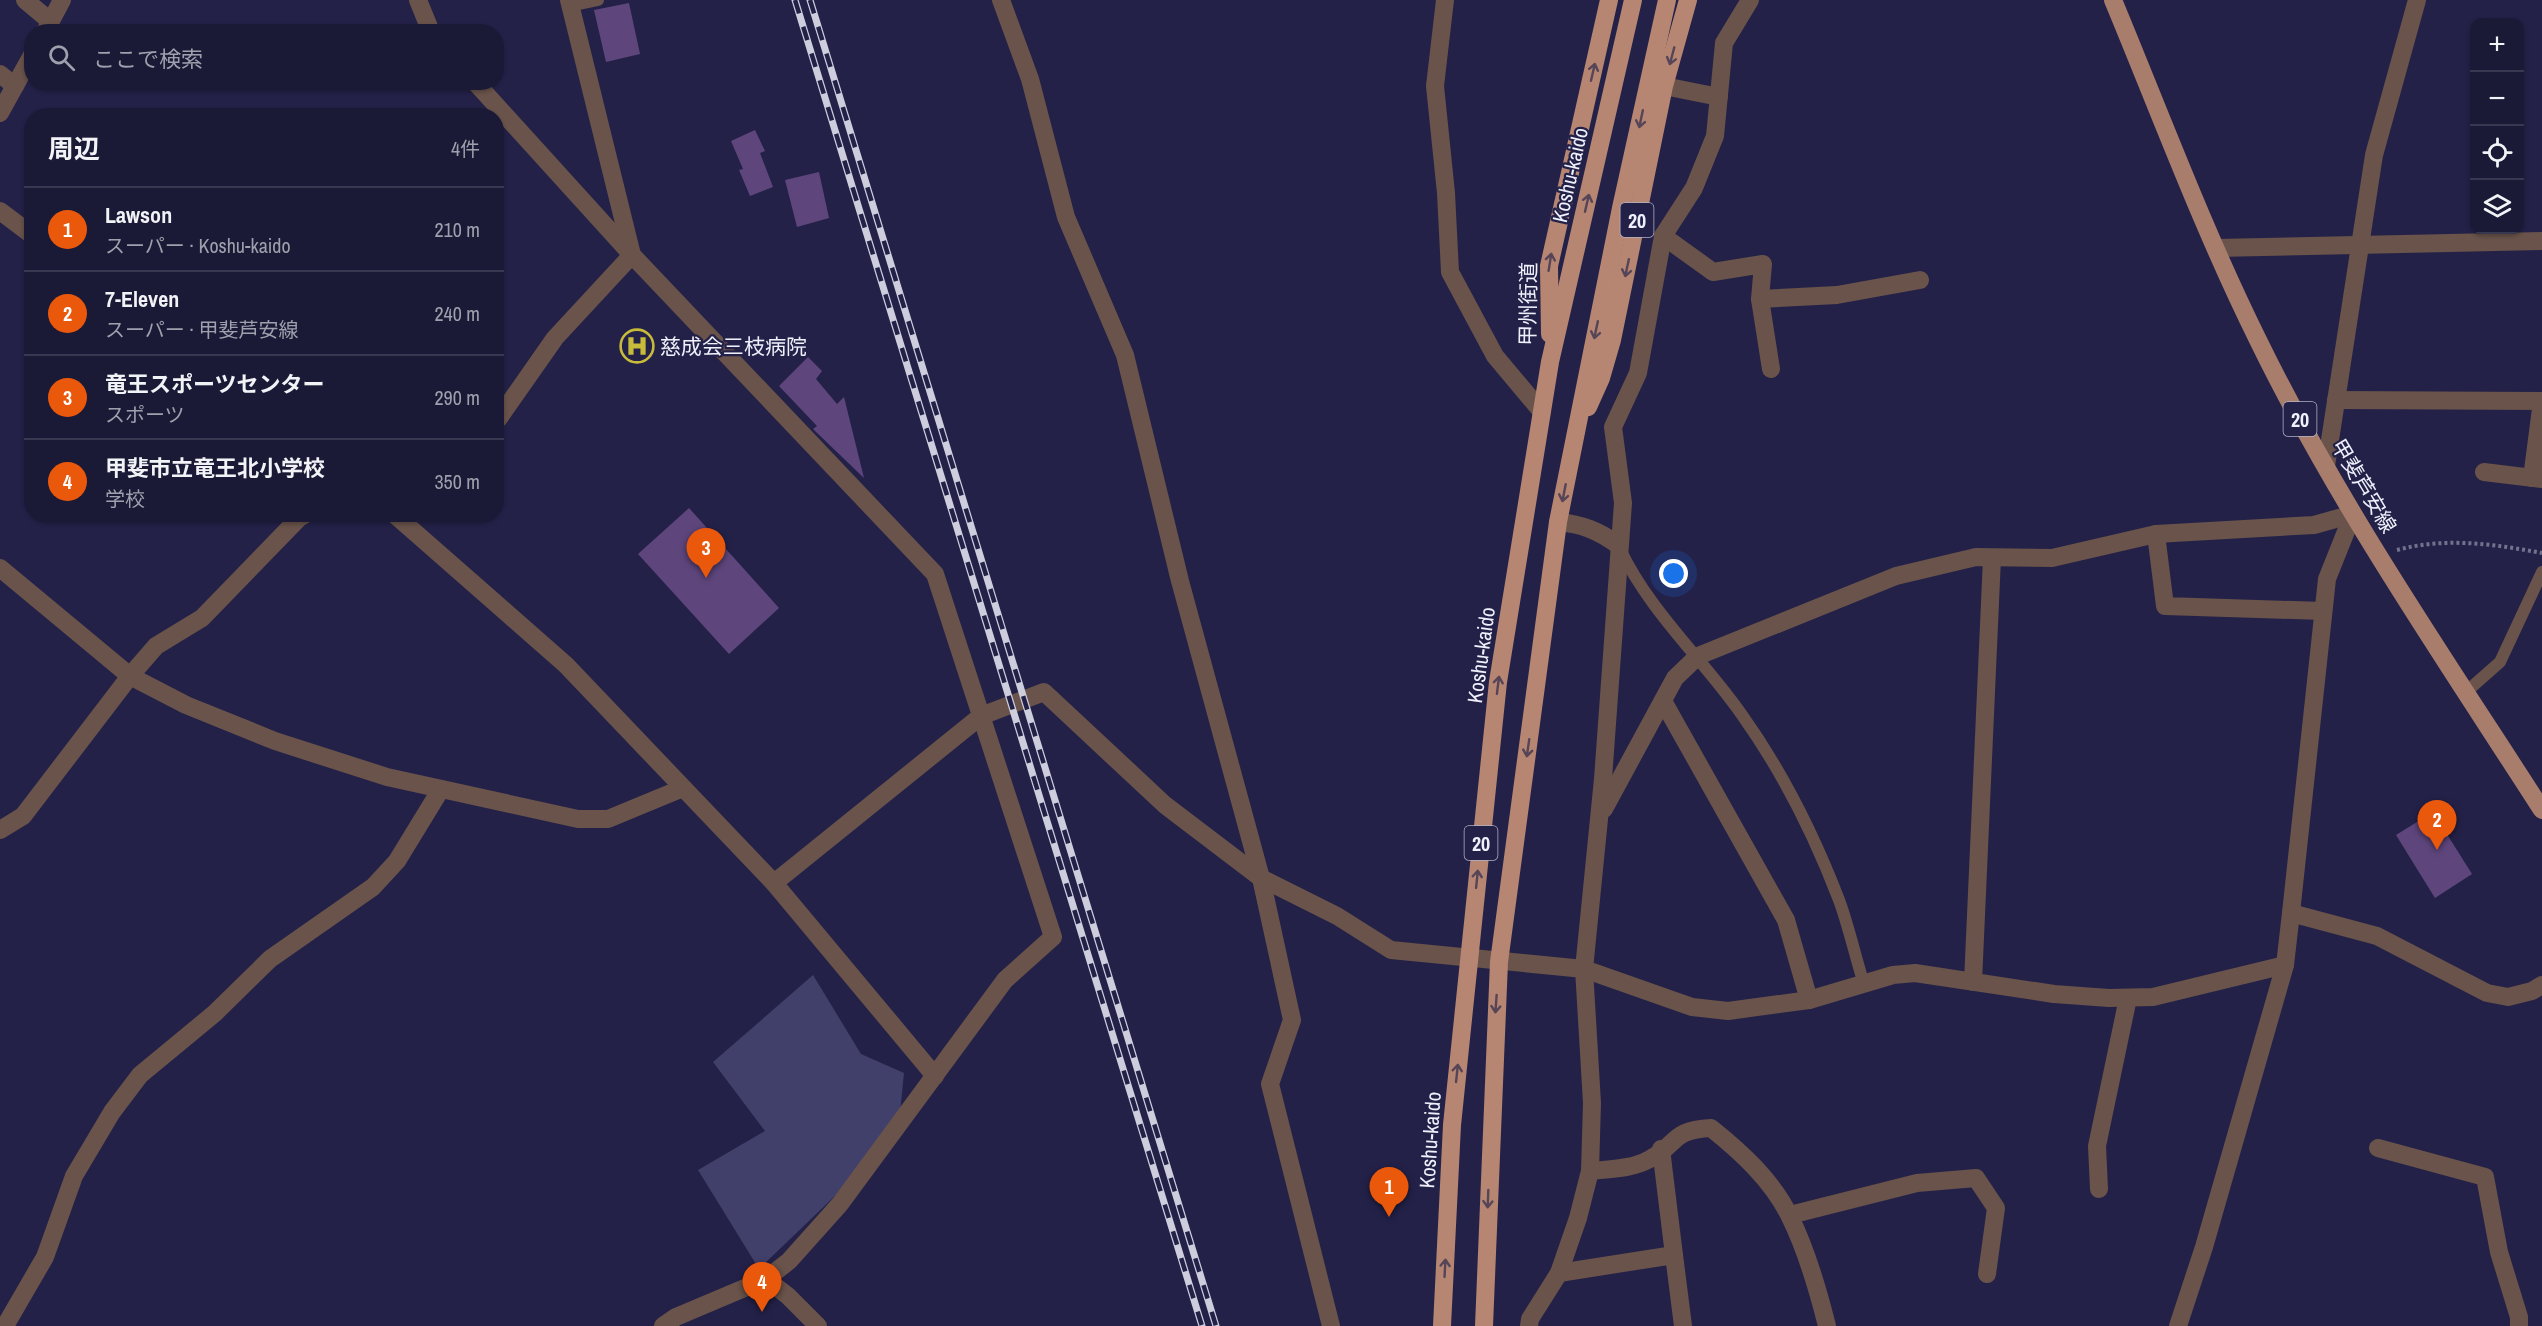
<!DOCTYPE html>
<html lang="ja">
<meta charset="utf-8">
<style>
body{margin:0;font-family:"Archivo Narrow","Noto Sans JP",sans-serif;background:#23223e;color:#f1f3f6}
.controls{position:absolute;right:18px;top:18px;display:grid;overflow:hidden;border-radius:12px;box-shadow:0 2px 4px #0004}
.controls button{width:54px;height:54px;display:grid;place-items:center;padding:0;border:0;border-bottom:2px solid #383851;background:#1a1936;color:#f1f3f6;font:30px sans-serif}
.you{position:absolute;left:1674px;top:574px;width:21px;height:21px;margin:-15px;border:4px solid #fff;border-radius:50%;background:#1a73e8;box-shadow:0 0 0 9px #1a73e833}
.badge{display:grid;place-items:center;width:39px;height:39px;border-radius:50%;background:#ea580c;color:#fff;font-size:20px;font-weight:700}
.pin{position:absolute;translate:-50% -50px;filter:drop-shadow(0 2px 3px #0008)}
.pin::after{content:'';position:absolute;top:32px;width:21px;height:18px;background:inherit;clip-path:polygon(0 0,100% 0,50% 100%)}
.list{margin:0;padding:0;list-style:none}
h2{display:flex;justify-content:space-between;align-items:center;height:78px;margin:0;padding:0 24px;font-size:26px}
h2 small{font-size:20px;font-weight:400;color:#9fa0ad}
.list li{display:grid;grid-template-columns:39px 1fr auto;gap:18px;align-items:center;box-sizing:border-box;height:84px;padding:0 24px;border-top:2px solid #383851}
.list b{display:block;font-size:22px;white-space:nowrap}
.list p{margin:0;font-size:20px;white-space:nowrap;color:#9fa0ad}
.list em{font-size:20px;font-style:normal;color:#9fa0ad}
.icon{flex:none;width:33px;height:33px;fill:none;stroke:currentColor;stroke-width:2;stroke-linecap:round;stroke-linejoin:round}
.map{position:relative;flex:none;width:2542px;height:1326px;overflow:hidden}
.search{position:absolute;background:#1a1936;box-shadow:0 2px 4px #0004;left:24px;top:24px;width:480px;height:66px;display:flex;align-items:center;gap:15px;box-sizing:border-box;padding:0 21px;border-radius:24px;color:#9fa0ad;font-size:22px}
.panel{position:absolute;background:#1a1936;box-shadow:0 2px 4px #0004;left:24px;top:108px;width:480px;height:414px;border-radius:24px}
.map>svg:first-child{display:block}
.green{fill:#40406b}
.building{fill:#5e467d}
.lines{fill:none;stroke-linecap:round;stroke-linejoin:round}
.path{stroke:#73728e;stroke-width:4;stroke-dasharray:3 3;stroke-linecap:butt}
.service{stroke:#69534a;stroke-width:12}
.minor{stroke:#69534a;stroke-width:18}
.tertiary{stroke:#69534a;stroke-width:18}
.primary{stroke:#a97d6c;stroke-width:18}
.trunk{stroke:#b68672;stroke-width:18}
.rail-casing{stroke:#cdcddd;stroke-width:7}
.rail{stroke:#232148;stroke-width:4.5;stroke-dasharray:14;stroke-linecap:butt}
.oneway{stroke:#564457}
.labels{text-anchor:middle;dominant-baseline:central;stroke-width:4.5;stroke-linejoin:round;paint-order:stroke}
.shield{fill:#232148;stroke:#b2b2c5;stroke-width:1.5}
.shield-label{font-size:20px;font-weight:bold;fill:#eff0fb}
.street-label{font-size:21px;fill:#eff0fb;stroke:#232148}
.poi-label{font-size:21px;fill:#eff0fb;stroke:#232148;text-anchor:start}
</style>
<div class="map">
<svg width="2542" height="1326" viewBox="0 0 2542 1326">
<rect width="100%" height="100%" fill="#232148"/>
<polygon class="green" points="813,975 861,1054 904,1073 900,1113 836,1195 759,1269 698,1170 765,1131 713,1062"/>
<g class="building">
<polygon points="629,3 640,54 606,62 594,10"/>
<polygon points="755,130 765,151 760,153 773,187 750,196 739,170 743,169 731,141"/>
<polygon points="819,172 829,218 797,227 785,180"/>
<polygon points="808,357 822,371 816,379 837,404 844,397 864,478 813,429 817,426 779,386"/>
<polygon points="689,508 779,608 729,654 638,554"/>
<polygon points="2433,812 2472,874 2435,898 2396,835"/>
</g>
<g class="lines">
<path class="path" d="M2397,550C2445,537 2494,544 2542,553"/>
<g class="service">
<polyline points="570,6 598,0"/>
<path d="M1620,549C1650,612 1702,658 1742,715C1782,771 1814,835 1839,900C1849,927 1855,956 1864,984"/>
<polyline points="2466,692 2500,662 2542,572"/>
</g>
<g class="minor">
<polyline points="25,0 50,21"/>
<polyline points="418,0 431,32"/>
<polyline points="1001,0 1030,79 1066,217 1125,355 1180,581 1261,878 1292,1020 1270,1084 1331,1326"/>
<polyline points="1445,0 1435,86 1446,193 1450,272 1495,356 1542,412"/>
<polyline points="0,74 15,86"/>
<polyline points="475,82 632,255 935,574 1053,937 1005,980 840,1204 789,1261 766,1279 676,1317 663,1326"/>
<polyline points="1664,86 1719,97"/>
<polyline points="0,211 32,235"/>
<polyline points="1663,236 1713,272 1763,264 1760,299 1837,295 1920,280"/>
<polyline points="2216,248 2542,241"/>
<polyline points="1760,299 1771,369"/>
<polyline points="2336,400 2542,401"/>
<polyline points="496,417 499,418 555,338 632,255 569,0"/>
<polyline points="2326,466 2374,155 2417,0"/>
<polyline points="2484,472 2542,479"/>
<polyline points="2532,478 2542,401"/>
<polyline points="394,514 566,665 774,883 935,1076"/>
<path d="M1558,522C1582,524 1599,531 1618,545"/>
<polyline points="2156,534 2165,606 2323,611"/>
<polyline points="0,568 130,676 186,705 275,741 387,777 578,819 608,819 683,788"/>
<polyline points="1663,701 1786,920 1809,1000"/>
<polyline points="1604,809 1675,678 1698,656 1896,576 1976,557 2052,558 2156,534 2314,525 2353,514"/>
<polyline points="0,830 23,816 130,676 156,646 202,618 299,518 306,514"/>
<polyline points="774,883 981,716 1044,692 1165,805 1261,878 1337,916 1391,950 1584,969 1692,1007 1728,1011 1809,1000 1893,975 1915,973 2054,994 2109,998 2153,997 2285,965"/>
<polyline points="2291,913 2327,579 2353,514"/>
<polyline points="1973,982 1992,558"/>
<polyline points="2378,1148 2485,1177 2499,1252 2519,1317 2519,1326"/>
<polyline points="1661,1149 1674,1255"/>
<path d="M1590,1171C1611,1169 1632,1169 1650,1159C1679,1144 1670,1130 1711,1128C1741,1152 1773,1181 1790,1217C1807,1251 1818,1290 1827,1326"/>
<polyline points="2099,1189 2097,1146 2128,998"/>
<polyline points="1790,1215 1917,1183 1976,1178 1996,1208 1987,1274"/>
<polyline points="1559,1273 1674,1255 1683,1326"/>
<polyline points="766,1279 788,1296 818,1326"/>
<polyline points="5,1326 45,1257 74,1176 112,1112 140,1075 215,1013 270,959 373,887 397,861 441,789"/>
<polyline points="1529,1326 1530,1319 1559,1273 1578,1218 1590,1171 1592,1103 1584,969 1603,779 1623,503 1613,427 1638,373 1663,236 1694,188 1715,136 1724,43 1750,0"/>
<polyline points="2178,1326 2204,1247 2285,965 2291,913 2377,936 2487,993 2508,997 2532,991 2542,985"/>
</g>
<g class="tertiary">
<polyline points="45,32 62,0"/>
<polyline points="0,113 32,55"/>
</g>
<path class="primary" d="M2113,0C2160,113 2203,229 2258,340C2338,504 2443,656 2542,810"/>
<g class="trunk">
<polyline points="1550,334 1549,266 1609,0"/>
<polyline points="1588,407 1601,378 1612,340 1664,86 1688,0"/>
<polyline points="1442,1326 1452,1125 1498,682 1550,362 1633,0"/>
<polyline points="1484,1326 1499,962 1558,522 1621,208 1667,0"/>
</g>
<defs>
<g id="rail">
<polyline points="795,0 1202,1326"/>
<polyline points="810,0 1216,1326"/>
</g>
</defs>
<use href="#rail" class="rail-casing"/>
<use href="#rail" class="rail"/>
</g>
<defs><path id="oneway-shaft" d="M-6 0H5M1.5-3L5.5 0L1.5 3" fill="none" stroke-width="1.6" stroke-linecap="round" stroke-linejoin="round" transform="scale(1.5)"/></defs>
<g class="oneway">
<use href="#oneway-shaft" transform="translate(1672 56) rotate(105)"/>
<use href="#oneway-shaft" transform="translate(1593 72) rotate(-77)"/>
<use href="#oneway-shaft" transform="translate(1641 119) rotate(102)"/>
<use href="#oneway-shaft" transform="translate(1587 203) rotate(-77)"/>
<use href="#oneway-shaft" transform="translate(1550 262) rotate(-81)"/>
<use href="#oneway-shaft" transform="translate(1627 268) rotate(102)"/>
<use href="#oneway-shaft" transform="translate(1596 330) rotate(102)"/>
<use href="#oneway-shaft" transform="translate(1564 493) rotate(101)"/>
<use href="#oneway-shaft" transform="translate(1498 685) rotate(-83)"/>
<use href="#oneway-shaft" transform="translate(1528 748) rotate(98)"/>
<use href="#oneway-shaft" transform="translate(1477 879) rotate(-84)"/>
<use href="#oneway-shaft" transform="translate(1496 1004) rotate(94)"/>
<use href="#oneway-shaft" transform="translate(1457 1073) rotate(-84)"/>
<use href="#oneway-shaft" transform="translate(1488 1199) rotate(92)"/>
<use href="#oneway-shaft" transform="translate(1445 1268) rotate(-87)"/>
</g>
<defs>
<symbol id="hospital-ring" viewBox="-11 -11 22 22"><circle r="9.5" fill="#232148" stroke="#c9bb3a" stroke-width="1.5"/><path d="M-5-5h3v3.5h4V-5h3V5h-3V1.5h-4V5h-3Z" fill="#c9bb3a"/></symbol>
</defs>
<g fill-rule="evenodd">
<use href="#hospital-ring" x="618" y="327" width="38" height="38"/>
</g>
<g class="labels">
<g class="shield">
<rect x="1620.5" y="203" width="33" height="34" rx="4.5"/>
<rect x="2283.5" y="402" width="33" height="34" rx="4.5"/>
<rect x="1464.5" y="826" width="33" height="34" rx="4.5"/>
</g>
<g class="shield-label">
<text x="1637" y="220">20</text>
<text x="2300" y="419">20</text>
<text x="1481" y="843">20</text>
</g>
<g class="street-label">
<text transform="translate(1570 175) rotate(-77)">Koshu-kaido</text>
<text transform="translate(1528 304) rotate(-89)">甲州街道</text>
<text transform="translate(2364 486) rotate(59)">甲斐芦安線</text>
<text transform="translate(1481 655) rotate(-82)">Koshu-kaido</text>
<text transform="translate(1430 1140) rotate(-86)">Koshu-kaido</text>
</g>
<g class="poi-label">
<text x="660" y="346">慈成会三枝病院</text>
</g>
</g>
</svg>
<div class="controls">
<button>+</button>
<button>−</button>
<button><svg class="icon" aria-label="locate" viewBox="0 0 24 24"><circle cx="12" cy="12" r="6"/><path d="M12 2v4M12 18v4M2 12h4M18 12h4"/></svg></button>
<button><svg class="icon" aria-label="layers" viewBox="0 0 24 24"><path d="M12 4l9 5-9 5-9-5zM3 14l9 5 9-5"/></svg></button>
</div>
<div class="you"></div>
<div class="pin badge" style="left:1389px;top:1217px">1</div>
<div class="pin badge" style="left:2437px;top:850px">2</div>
<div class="pin badge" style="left:706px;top:578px">3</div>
<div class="pin badge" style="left:762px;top:1312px">4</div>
<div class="search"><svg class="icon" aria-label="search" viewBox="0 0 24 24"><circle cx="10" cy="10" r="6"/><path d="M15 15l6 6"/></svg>ここで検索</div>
<section class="panel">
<h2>周辺<small>4件</small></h2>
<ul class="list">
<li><span class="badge">1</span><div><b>Lawson</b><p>スーパー · Koshu-kaido</p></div><em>210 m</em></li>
<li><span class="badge">2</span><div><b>7-Eleven</b><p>スーパー · 甲斐芦安線</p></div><em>240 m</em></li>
<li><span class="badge">3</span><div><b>竜王スポーツセンター</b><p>スポーツ</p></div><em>290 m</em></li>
<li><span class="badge">4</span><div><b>甲斐市立竜王北小学校</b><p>学校</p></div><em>350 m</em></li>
</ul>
</section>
</div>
